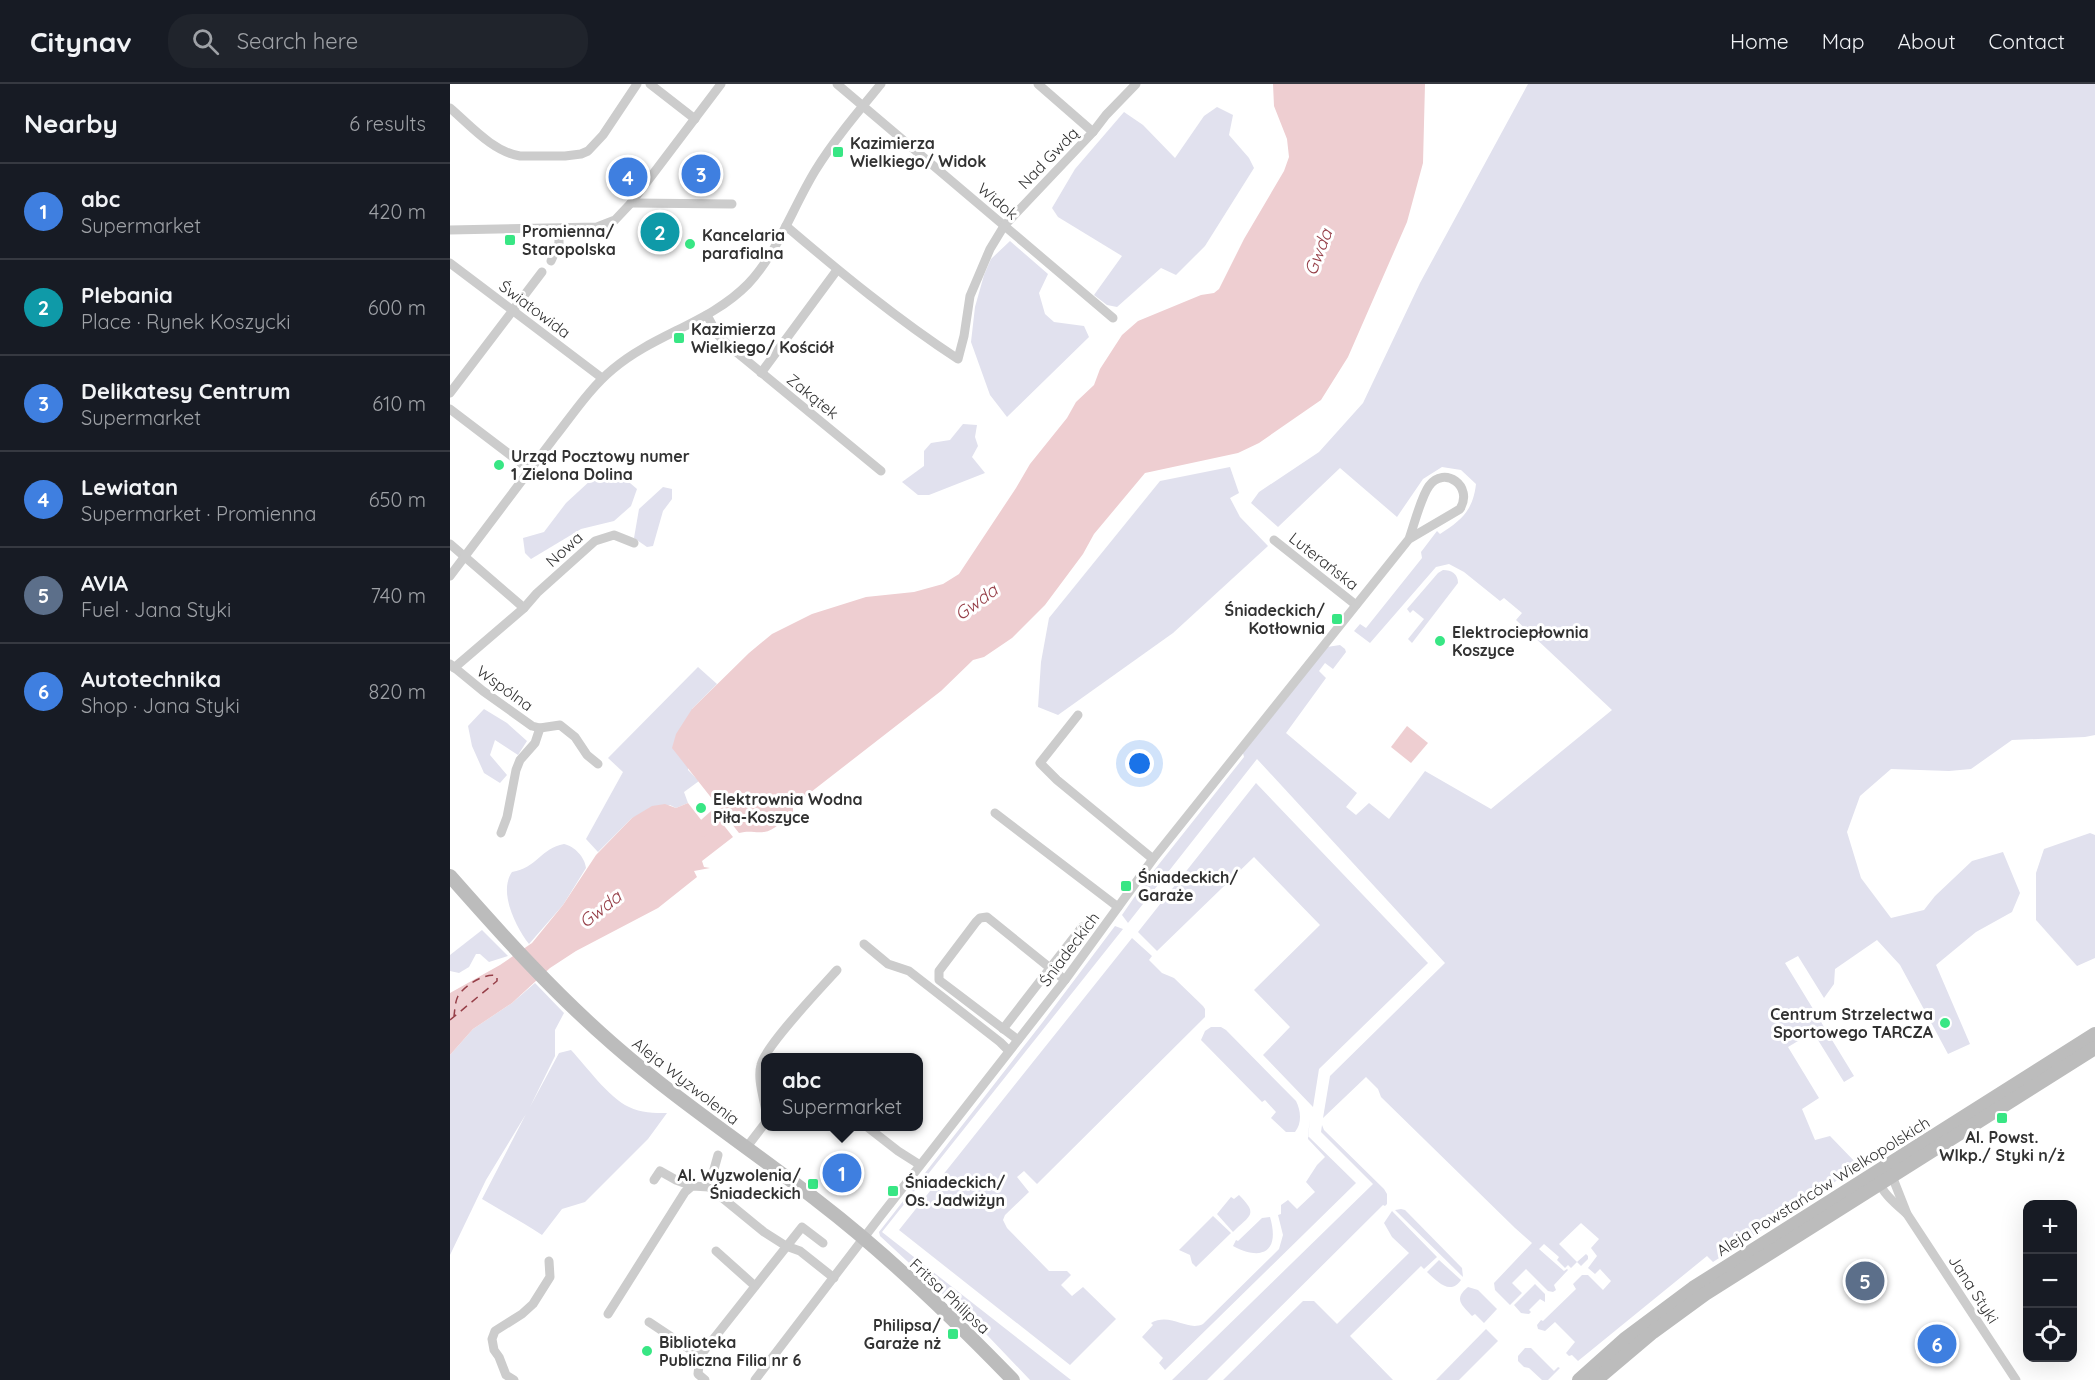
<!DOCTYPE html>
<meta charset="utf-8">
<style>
body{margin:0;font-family:Quicksand,sans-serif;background:#20242c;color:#f1f3f6}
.controls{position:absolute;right:18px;bottom:18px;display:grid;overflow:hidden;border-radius:12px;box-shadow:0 6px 24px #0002}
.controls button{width:54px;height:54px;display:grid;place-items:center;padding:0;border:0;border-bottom:2px solid #363941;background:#171b24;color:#f1f3f6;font:30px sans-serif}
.you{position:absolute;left:690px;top:680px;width:21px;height:21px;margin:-15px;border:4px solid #fff;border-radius:50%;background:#1a73e8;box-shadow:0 0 0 9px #1a73e833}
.badge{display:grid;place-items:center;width:39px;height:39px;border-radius:50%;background:#38e684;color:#fff;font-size:20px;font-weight:700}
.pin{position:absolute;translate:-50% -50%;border:3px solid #fff;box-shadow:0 2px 6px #0006}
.popup{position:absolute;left:311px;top:969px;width:162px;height:78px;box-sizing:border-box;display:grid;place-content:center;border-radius:12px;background:#171b24;filter:drop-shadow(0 2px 4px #0005);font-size:20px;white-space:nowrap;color:#9ea1a6}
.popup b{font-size:22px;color:#f1f3f6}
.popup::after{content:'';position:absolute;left:50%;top:100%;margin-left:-12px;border:12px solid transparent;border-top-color:#171b24}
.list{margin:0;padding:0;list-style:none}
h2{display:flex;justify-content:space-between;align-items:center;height:78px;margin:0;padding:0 24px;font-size:26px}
h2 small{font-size:20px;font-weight:400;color:#9ea1a6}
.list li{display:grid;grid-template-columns:39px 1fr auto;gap:18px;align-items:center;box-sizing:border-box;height:96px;padding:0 24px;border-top:2px solid #363941}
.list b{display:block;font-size:22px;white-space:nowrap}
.list p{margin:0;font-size:20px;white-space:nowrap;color:#9ea1a6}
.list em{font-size:20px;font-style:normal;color:#9ea1a6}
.icon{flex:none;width:33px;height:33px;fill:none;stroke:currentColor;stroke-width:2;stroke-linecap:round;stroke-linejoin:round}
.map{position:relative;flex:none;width:1645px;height:1296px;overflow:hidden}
header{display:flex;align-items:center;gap:36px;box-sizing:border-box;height:84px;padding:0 30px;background:#171b24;border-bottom:2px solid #363941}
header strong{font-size:28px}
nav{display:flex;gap:33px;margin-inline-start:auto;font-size:21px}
.search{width:420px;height:54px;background:#20242c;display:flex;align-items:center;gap:15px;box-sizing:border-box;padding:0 21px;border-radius:24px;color:#9ea1a6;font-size:22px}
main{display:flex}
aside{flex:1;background:#171b24}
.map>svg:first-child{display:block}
.green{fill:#e1e1ee}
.water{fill:#eeced1}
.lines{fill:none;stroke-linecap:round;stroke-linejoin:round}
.river{stroke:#eeced1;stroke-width:15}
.ferry{stroke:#963f48;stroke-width:1.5;stroke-dasharray:8 6;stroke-linecap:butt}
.street{stroke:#ccc;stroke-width:9}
.secondary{stroke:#bcbcbc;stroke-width:14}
.poi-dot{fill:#38e684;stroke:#fff;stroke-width:2}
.labels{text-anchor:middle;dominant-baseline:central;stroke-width:6;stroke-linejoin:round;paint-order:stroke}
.poi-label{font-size:16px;font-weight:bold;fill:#323232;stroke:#fff;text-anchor:start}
.street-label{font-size:16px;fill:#323232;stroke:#fff}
.water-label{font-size:18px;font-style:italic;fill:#963f48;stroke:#fff}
</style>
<header>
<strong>Citynav</strong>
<div class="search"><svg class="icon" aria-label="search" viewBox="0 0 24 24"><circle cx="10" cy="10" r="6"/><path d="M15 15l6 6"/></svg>Search here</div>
<nav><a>Home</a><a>Map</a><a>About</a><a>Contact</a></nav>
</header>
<main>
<aside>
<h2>Nearby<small>6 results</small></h2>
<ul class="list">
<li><span class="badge" style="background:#3f7fe0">1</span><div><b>abc</b><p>Supermarket</p></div><em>420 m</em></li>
<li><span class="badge" style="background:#0f9aa8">2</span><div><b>Plebania</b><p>Place · Rynek Koszycki</p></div><em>600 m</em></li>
<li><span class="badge" style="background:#3f7fe0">3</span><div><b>Delikatesy Centrum</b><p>Supermarket</p></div><em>610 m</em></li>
<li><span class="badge" style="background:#3f7fe0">4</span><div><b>Lewiatan</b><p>Supermarket · Promienna</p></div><em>650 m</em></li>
<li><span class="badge" style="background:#5c6f8a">5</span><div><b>AVIA</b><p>Fuel · Jana Styki</p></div><em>740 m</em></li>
<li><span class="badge" style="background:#3f7fe0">6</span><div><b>Autotechnika</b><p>Shop · Jana Styki</p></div><em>820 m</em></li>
</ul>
</aside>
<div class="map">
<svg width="1645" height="1296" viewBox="0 0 1645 1296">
<rect width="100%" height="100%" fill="#fff"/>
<g class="green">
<path d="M1078,0H1645V651L1635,653L1562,656L1521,685L1499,687L1441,685L1410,712L1397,748L1411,794L1441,834L1474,826L1485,812L1522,777L1553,768L1570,809L1562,828L1526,848L1486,881L1520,960L1498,970L1450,881L1427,856L1385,885L1384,900L1374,914L1348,872L1335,879L1404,992L1394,998L1363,948L1338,963L1369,1014L1352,1025L1365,1056L1380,1052L1409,1082L1263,1178L1257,1172L1128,1277L1122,1271L1119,1272L1116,1269L1125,1258L1105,1238L1095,1247L1088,1245L1087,1241L1091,1236L1093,1237L1126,1205L1123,1200L1132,1191H1138L1153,1206L1161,1197L1150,1185L1145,1190L1138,1184L1147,1172L1141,1164L1149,1155L1131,1139L1109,1160L1127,1178L1136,1170L1138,1172V1175L1131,1182L1127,1178L1121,1184L1118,1181L1115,1184L1107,1176L1109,1173L1094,1160L1089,1165L1114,1187L1117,1185L1118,1186L1104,1201L1106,1206L1103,1208L1098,1207L1076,1185L1062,1199L1072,1209L1060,1221L1045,1206L1044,1199L1082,1159L1065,1144L931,1013L928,1005L916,993L873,1034L880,992L995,879L807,675L678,839L672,831L694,799L794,673L793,669L877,563L890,561L895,565L896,568L883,585L875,579L869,587L876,594L836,649L907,709L896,723L906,731L919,719L939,735L975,687L1041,725L1162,626L1066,536L1072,529L1054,514L1050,517L1014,488L999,480L986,483L920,559L904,547L910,540L916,544L972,474L971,468L987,447L990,450C1012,436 1023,426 1026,400L1011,386L992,383L973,395L947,433L890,384L828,443L801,419L809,408L869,368L913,319L970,199Z"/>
<polygon points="767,23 783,31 779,51 799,74 804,84 755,162 726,191 711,184 667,223 657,221 644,211 672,172 608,133 602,124 625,85 674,28 693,41 725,74 754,32"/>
<polygon points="560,157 598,190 589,209 595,230 604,238 634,242 639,253 557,333 540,311 521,258 525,223 534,191 541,175"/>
<polygon points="513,340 527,341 525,353 528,362 522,373 535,389 479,411 468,411 452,398 474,382 474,367 481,359 500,356"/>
<polygon points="780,383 789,409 780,414 790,433 818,462 723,549 608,631 588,623 591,578 599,534 710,397"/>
<polygon points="167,388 187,405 181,422 164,437 131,445 81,475 75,469 73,454 94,448 116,419 141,396"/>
<polygon points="213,403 222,405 222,415 213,427 203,462 197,463 184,454 189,425"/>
<path d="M993,486C1002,486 1008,490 1008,499L962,559L958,555L974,535L963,526L960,529L957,525L988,489Z"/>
<polygon points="248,583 267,600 242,625 238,686 249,697 234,708 238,719 226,724 220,721 182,734 148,768 136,755 173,688 158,674"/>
<polygon points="34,625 57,639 77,657 68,671 45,656 40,671 57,691 50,699 34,689 22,662 18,642"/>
<polygon points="806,699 978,879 869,985 863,1023 813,971 840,943 804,906 870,841 804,773 707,867 688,848"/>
<polygon points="1640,749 1645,751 1645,874 1627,882 1586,836 1586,789 1594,765"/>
<path d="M114,760C124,762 135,773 136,784L113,821L79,860C66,843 48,808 62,788C87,784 91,764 114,760Z"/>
<polygon points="665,842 673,845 432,1148 621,1296 580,1296 538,1252 430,1152 429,1148 592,939"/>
<polygon points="32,846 58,872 39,878 30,870 26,870 19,883 9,889 0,887 0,871"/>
<polygon points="682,854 702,872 699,876 712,889 724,894 753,922 755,925 755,933 587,1100 574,1087 567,1093 579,1108 555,1131 553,1136 557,1144 599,1187 617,1187 621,1191 611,1201 622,1212 633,1203 666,1235 620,1281 449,1146"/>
<path d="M85,899L114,929L105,946V972L80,1023L109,969L121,966C137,983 158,1013 179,1023C191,1029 204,1029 217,1029L198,1055L135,1118L112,1125L92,1151C72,1138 52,1127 32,1115L76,1030L36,1096L0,1171V971L23,945L62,919Z"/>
<path d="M761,943H771L776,946L846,1017C851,1027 852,1039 845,1048H836L821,1034L826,1028L815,1016L812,1018L751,956L755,947Z"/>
<path d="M860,1034L858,1052L906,1099L715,1286L709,1279L713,1274L692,1253L703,1241L701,1239C721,1228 737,1248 753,1240L829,1165L833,1151L828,1131L831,1130V1121L838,1116L847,1125L865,1108L856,1098L867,1081L875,1073L858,1055Z"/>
<polygon points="872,1041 874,1046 934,1105 937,1110 937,1120 935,1122 933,1121 757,1296 722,1296 923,1100 871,1048"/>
<path d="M789,1111C809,1131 800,1131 783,1148L767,1130L781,1113L784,1115Z"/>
<polygon points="951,1125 955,1126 1012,1184 1013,1193 945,1126"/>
<polygon points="942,1127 987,1173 974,1185 971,1182 900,1252 943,1296 773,1296 853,1217 864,1217 887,1240 959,1169 942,1153 934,1139"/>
<polygon points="763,1132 781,1149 746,1183 742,1179 740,1171 729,1166"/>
<path d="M820,1133C830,1167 813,1178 783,1162L786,1156L788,1157L812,1134Z"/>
<path d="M989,1176L1011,1196C1000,1212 987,1197 977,1188Z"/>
<polygon points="1085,1200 1095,1210 1095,1218 1090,1215 1079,1226 1081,1228 1079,1230 1071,1229 1064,1221"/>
<path d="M1018,1203L1028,1206L1047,1225L1034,1239L1025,1230L1022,1232C1012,1221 1003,1215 1018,1203Z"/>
<polygon points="1036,1245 1048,1257 1009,1296 986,1296"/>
<polygon points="1075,1264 1081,1264 1104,1287 1108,1283 1110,1284 1098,1296 1092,1296 1079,1284 1074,1283 1068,1277 1068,1272"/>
</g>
<g class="water">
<path d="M823,0H975L973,79L957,138L898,273L871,316L809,359L788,369L695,389L644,450L633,470L595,521L562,554L534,573L523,576L491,607L343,722V729C334,735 324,747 314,748C304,749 300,746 289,749L222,664L226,650L242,625L299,569L322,550L362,530L416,513L464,508L493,500L509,490L566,404L580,380L617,334L626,318L644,301L650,285L672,251L688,237L751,211L764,209L769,205L794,155L834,87L839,73L837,55L824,22Z"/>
<polygon points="957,642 978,659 961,679 941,663"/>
<polygon points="238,719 252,737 264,729 283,753 252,777 254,783 260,784 244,787 247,793 208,824 126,867 100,884 62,919 23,945 0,971 0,909 50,881 82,859 113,821 146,771 182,734 202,722 215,720 226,724"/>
</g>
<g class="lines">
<polyline class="river" points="252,745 288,713"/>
<path class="ferry" d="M0,936L47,897V892C35,888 14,902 8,912C5,918 5,925 4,932"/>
<g class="street">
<polyline points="200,0 245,35"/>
<polyline points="387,0 663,234"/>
<polyline points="588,0 643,48"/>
<path d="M0,24C20,41 43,68 70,72H115L131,70L138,67L153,51L187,0"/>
<polyline points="181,119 282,120"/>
<path d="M336,142C391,189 447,235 508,275L514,252L520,212L540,165L554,142L643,48L656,31L686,0"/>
<polyline points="0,146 147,143 165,136 181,119 271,0"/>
<polyline points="101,177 109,159 109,145"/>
<polyline points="0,179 152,294"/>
<polyline points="257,231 267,250 279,262 431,387"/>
<polyline points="311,289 387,186"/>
<polyline points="0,309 92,188"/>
<polyline points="0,325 80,386"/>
<polyline points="824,456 906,521"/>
<polyline points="0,460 74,524"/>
<path d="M0,492C35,446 69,400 104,354C123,330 140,304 163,285C204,250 260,239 298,200C328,168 342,125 365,87C384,56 408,28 431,0"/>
<polyline points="0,580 33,607 82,642 90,644 110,641 125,653 137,671 148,680"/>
<polyline points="4,584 74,524 87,509 145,457 164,451 184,459"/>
<polyline points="628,631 590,679 607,696 703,775"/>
<polyline points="545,729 668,823"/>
<polyline points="51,749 57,733 66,686 70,676 85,659 90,644"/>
<polyline points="414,860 438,880 459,887 550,958 559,967"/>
<polyline points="553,945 632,843"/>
<polyline points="568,956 489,896 489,887 526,838 530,834 537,833 615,896"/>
<path d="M316,1028C314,1014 307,995 311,981C315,962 371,904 387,886"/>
<polyline points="416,1042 448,1067 470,1081"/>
<polyline points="296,1064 316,1038"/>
<polyline points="1438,1089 1442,1092 1457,1130 1566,1296"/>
<polyline points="204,1096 210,1087 226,1096 242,1102"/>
<path d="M1428,1096C1432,1109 1447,1121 1457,1130"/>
<polyline points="259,1103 314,1148 336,1162 350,1167 384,1194"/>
<polyline points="266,1167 305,1202"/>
<polyline points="158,1230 235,1108 242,1102 259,1103 268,1071"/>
<polyline points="199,1238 250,1272"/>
<polyline points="64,1296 56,1291 49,1273 44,1266 42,1255 45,1247 72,1230 83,1220 100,1193 99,1177"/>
<polyline points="255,1296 248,1290 250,1272 352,1143 373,1159"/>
<path d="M305,1296L429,1134L615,896L703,775L959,455C964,441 971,413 979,402C994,381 1024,402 1010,425L959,455"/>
</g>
<g class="secondary">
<path d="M0,792C52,851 104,909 164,961C229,1018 301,1065 369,1118C438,1171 502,1233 563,1296"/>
<polyline points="1129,1296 1176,1254 1243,1204 1645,950"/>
<polyline points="1146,1296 1203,1248 1255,1210 1645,964"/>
</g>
</g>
<g class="poi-dot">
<rect x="382" y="62" width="12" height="12" rx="3"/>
<rect x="54" y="150" width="12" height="12" rx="3"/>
<circle cx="240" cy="160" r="6"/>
<rect x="223" y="248" width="12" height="12" rx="3"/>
<circle cx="49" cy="381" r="6"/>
<rect x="881" y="529" width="12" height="12" rx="3"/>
<circle cx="990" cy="557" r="6"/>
<circle cx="251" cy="724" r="6"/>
<rect x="670" y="796" width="12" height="12" rx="3"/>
<circle cx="1495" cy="939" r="6"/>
<rect x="1546" y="1028" width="12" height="12" rx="3"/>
<rect x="357" y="1094" width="12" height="12" rx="3"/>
<rect x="437" y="1101" width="12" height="12" rx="3"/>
<rect x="497" y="1244" width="12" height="12" rx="3"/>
<circle cx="197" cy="1267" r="6"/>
</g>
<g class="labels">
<g class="poi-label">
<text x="400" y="59">Kazimierza<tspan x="400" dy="18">Wielkiego/ Widok</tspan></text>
<text x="72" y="147">Promienna/<tspan x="72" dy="18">Staropolska</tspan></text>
<text x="252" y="151">Kancelaria<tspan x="252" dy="18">parafialna</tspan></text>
<text x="241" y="245">Kazimierza<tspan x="241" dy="18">Wielkiego/ Kościół</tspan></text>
<text x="61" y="372">Urząd Pocztowy numer<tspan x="61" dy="18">1 Zielona Dolina</tspan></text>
<text x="875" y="526" text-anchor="end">Śniadeckich/<tspan x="875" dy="18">Kotłownia</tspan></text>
<text x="1002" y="548">Elektrociepłownia<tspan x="1002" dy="18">Koszyce</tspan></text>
<text x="263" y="715">Elektrownia Wodna<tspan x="263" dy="18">Piła-Koszyce</tspan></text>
<text x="688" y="793">Śniadeckich/<tspan x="688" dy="18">Garaże</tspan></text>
<text x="1483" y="930" text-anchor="end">Centrum Strzelectwa<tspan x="1483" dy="18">Sportowego TARCZA</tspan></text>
<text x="1552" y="1053" text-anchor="middle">Al. Powst.<tspan x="1552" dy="18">Wlkp./ Styki n/ż</tspan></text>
<text x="351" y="1091" text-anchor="end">Al. Wyzwolenia/<tspan x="351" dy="18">Śniadeckich</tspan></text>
<text x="455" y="1098">Śniadeckich/<tspan x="455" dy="18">Os. Jadwiżyn</tspan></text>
<text x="491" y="1241" text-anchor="end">Philipsa/<tspan x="491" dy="18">Garaże nż</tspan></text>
<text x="209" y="1258">Biblioteka<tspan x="209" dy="18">Publiczna Filia nr 6</tspan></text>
</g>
<g class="street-label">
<text transform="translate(598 74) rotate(-46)">Nad Gwdą</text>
<text transform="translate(548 117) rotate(40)">Widok</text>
<text transform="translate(85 225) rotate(37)">Światowida</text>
<text transform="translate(363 312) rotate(39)">Zakątek</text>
<text transform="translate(114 465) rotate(-42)">Nowa</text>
<text transform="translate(874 477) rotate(38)">Luterańska</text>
<text transform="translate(55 604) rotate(36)">Wspólna</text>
<text transform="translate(619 865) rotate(-53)">Śniadeckich</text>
<text transform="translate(236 997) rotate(38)">Aleja Wyzwolenia</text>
<text transform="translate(1373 1102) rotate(-32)">Aleja Powstańców Wielkopolskich</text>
<text transform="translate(1524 1205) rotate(57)">Jana Styki</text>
<text transform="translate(500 1212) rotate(43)">Fritsa Philipsa</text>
</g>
<g class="water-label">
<text transform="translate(868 168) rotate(-69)">Gwda</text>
<text transform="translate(526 518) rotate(-36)">Gwda</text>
<text transform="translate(150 825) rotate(-38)">Gwda</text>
</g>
</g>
</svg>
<div class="controls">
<button>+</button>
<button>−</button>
<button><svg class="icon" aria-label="locate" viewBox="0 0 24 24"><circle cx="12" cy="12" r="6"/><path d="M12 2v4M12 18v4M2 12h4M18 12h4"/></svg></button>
</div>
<div class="you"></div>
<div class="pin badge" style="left:392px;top:1089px;background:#3f7fe0">1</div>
<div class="popup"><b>abc</b>Supermarket</div>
<div class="pin badge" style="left:210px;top:148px;background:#0f9aa8">2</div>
<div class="pin badge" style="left:251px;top:90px;background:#3f7fe0">3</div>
<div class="pin badge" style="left:178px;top:93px;background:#3f7fe0">4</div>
<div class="pin badge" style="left:1415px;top:1197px;background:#5c6f8a">5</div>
<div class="pin badge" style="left:1487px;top:1260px;background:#3f7fe0">6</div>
</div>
</main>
